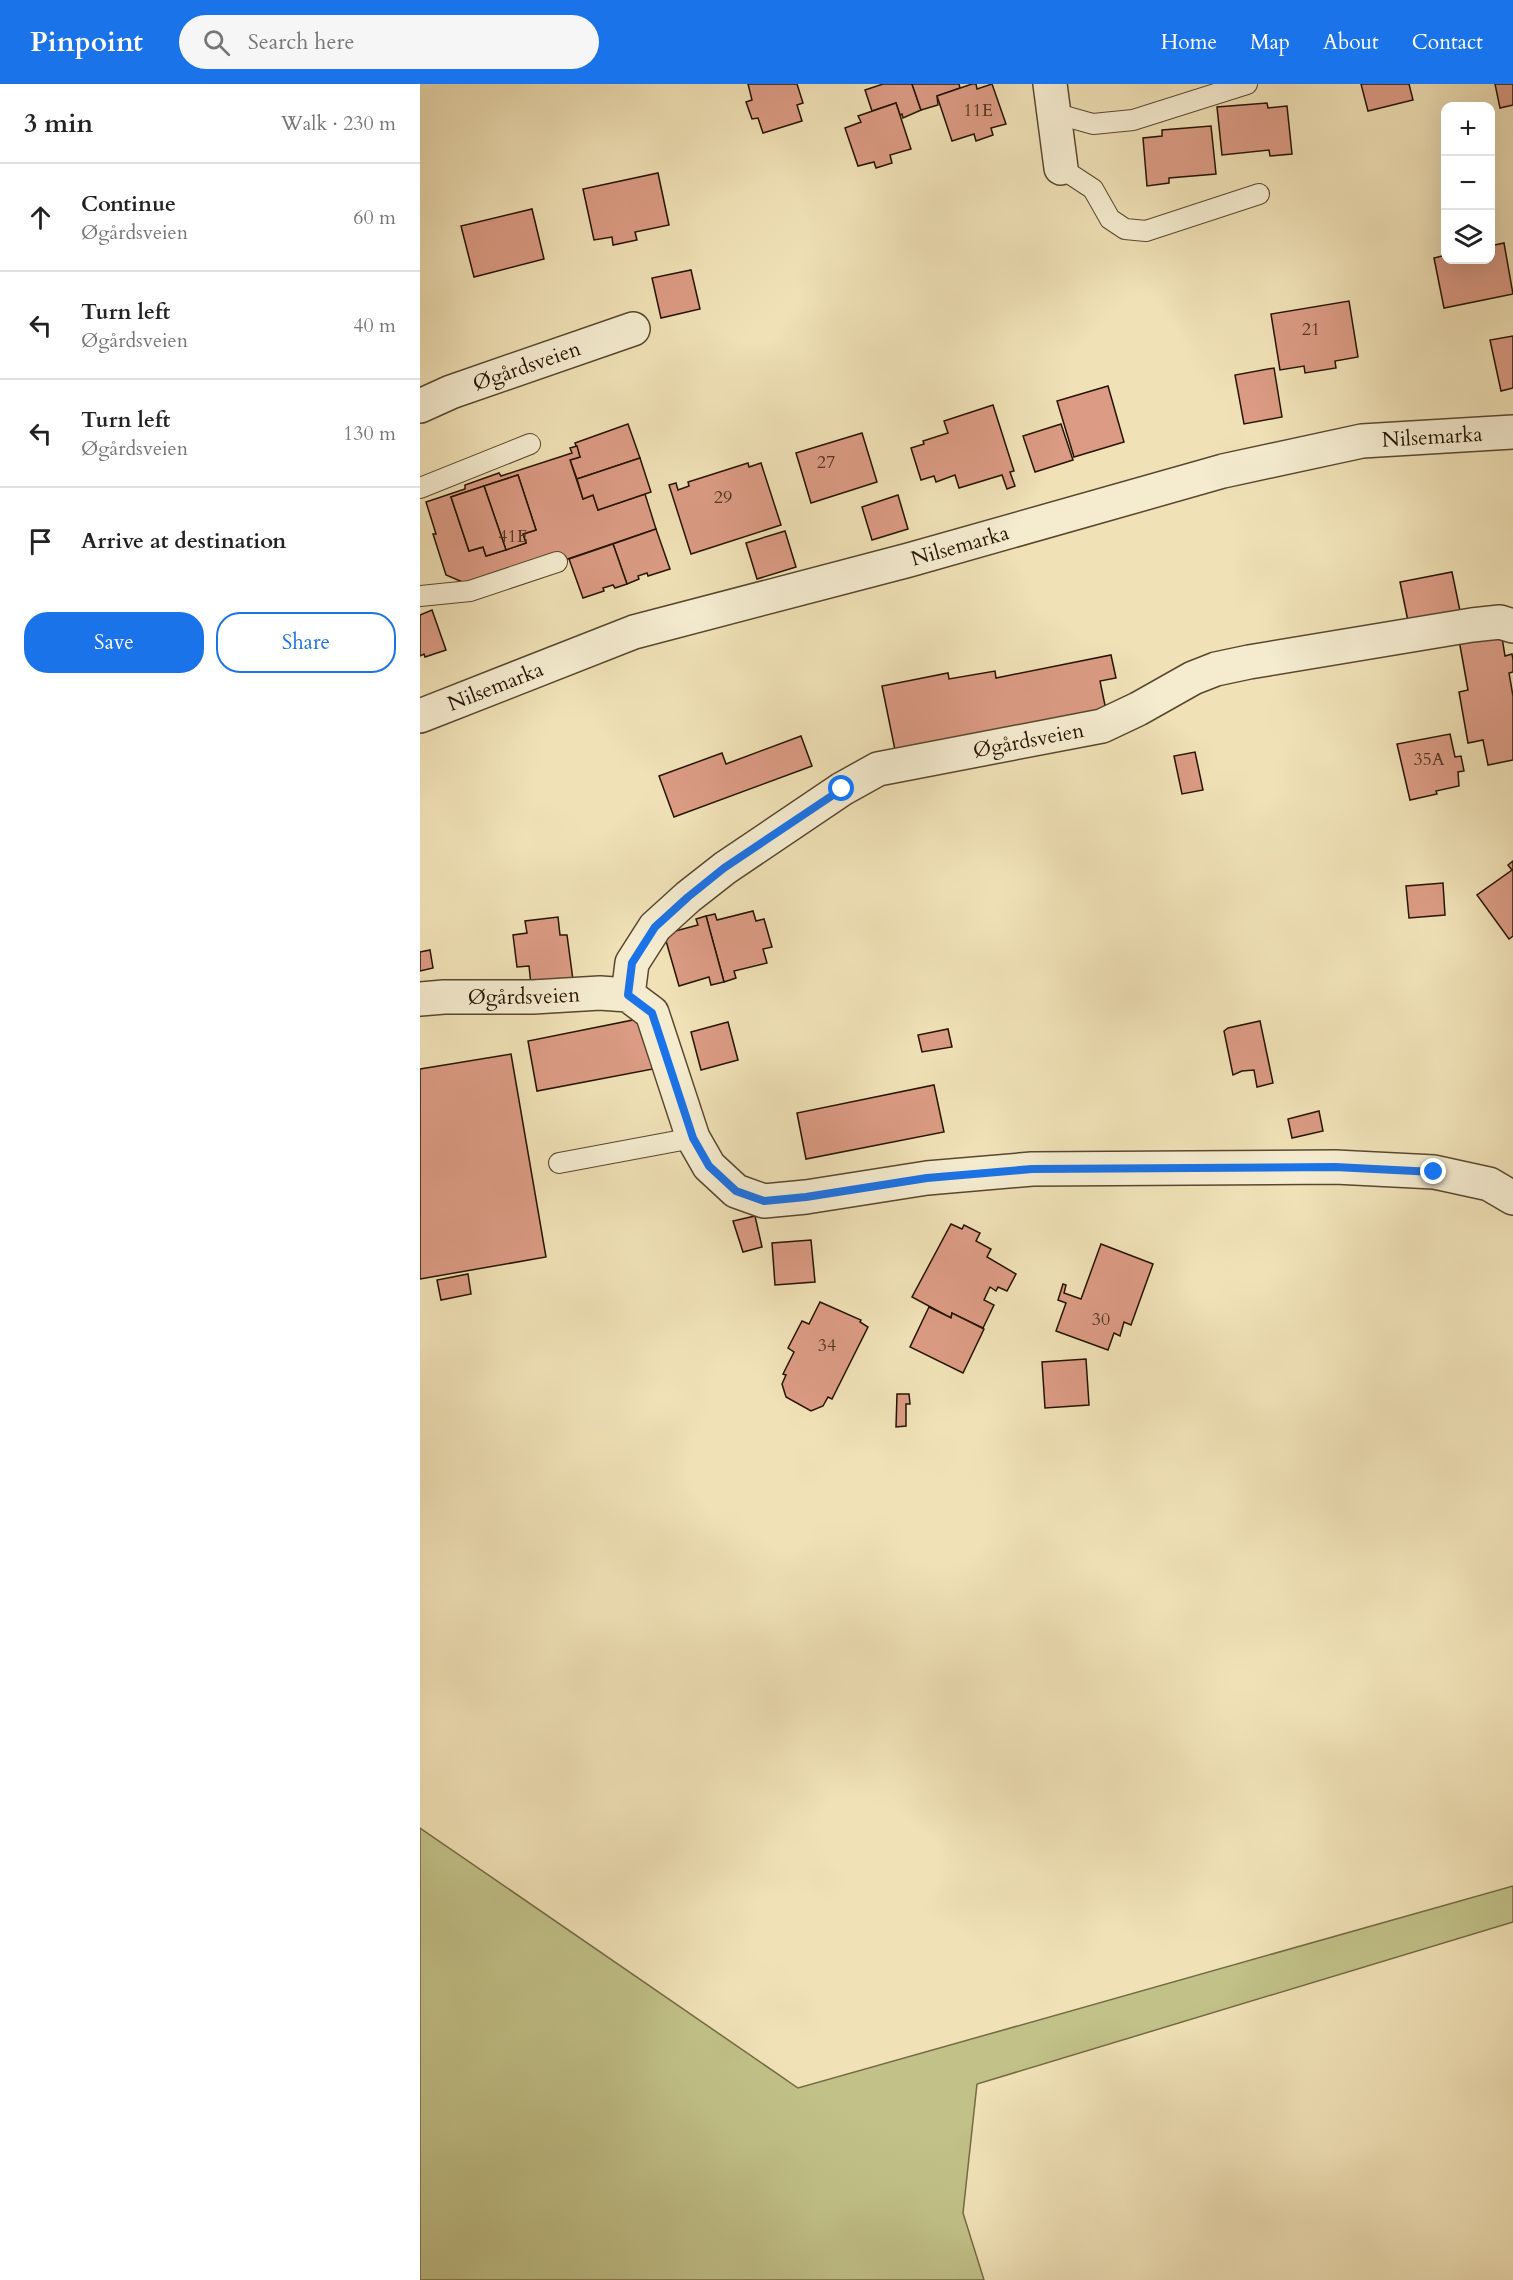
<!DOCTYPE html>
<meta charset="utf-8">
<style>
body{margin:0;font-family:Cardo,serif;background:#f6f6f6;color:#222}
.controls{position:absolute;right:18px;top:18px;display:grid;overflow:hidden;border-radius:12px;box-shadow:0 6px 24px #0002}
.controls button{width:54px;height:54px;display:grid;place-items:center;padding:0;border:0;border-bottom:2px solid #e0e0e0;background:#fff;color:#222;font:30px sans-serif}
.stop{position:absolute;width:18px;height:18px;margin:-14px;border:4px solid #1a73e8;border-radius:50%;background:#fff}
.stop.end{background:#1a73e8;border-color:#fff;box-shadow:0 2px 6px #0008}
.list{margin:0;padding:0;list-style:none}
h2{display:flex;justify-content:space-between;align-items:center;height:78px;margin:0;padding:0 24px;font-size:26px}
h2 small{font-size:20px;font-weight:400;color:#767676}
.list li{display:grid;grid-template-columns:39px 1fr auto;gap:18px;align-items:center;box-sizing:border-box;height:108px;padding:0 24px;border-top:2px solid #e0e0e0}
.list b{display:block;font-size:22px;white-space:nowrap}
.list p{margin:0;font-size:20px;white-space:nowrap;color:#767676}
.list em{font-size:20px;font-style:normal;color:#767676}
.actions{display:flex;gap:12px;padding:18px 24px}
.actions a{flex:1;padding:14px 0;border:2px solid #1a73e8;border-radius:24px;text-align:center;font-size:21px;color:#1a73e8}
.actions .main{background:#1a73e8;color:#fff}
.icon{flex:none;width:33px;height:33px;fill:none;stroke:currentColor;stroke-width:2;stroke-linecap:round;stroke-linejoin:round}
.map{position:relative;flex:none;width:1093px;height:2196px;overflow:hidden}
header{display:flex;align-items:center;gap:36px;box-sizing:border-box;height:84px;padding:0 30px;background:#1a73e8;color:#fff}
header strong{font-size:28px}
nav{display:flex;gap:33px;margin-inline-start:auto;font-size:21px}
.search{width:420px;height:54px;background:#f6f6f6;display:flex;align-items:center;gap:15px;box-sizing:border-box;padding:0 21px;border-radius:33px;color:#767676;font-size:22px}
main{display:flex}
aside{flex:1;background:#fff}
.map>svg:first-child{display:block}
.green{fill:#c1c188;stroke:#746a44;stroke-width:1.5}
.building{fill:#db9b84;stroke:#261400;stroke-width:1.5;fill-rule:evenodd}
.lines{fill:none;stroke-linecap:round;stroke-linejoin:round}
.service-casing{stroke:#58472e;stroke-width:22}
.minor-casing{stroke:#58472e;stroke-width:36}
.service{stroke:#f5ecd0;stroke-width:20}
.minor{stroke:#f5ecd0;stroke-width:33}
.route{stroke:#1a73e8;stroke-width:8}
.labels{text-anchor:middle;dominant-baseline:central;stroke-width:4.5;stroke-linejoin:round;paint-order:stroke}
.number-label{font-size:18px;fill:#533621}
.street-label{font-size:21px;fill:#261400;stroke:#f5ecd0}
</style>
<header>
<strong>Pinpoint</strong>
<div class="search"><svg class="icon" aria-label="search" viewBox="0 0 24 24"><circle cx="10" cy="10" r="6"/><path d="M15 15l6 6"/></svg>Search here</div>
<nav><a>Home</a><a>Map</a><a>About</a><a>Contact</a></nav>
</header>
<main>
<aside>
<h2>3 min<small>Walk · 230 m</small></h2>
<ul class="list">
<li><svg class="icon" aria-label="ahead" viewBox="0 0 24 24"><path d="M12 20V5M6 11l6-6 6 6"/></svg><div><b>Continue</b><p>Øgårdsveien</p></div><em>60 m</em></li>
<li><svg class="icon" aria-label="left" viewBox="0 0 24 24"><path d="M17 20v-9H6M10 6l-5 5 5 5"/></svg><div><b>Turn left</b><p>Øgårdsveien</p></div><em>40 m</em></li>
<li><svg class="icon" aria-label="left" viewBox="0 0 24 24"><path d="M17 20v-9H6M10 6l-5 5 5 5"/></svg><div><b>Turn left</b><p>Øgårdsveien</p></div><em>130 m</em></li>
<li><svg class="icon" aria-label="arrive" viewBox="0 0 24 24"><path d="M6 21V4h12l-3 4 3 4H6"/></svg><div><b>Arrive at destination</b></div></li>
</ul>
<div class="actions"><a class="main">Save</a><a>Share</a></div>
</aside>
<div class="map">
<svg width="1093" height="2196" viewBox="0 0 1093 2196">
<rect width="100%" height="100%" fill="#f0e1b6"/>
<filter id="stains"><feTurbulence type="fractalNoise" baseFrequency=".00333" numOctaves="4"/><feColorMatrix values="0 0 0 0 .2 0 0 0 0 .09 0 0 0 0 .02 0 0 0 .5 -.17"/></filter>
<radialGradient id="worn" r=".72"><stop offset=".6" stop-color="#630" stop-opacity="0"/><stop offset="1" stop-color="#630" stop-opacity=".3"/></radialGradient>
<polygon class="green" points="0,1744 378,2004 1093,1802 1093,1838 557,2000 543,2129 564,2196 0,2196"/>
<g class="building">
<polygon points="328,0 377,0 383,19 377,21 382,37 343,49 338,34 332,35 326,18 332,16"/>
<polygon points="463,0 492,0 501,26 483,34 482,30 480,31 476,19 452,27 445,6"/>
<polygon points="492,0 539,0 540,4 517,12 518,21 501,26"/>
<polygon points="552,0 556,0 557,5 572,0 586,40 571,44 573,51 556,57 554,50 532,57 517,12"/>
<polygon points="941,0 989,0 993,16 948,27"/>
<polygon points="1075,0 1093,0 1093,21 1080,24"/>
<polygon points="476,19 491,65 470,71 472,79 456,84 454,78 438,82 425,44 441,38 438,32"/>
<polygon points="847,19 848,24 867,22 872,70 850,72 849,66 802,71 797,23"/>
<polygon points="791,42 796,90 749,94 749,99 727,102 723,54 742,52 742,46"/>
<polygon points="238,89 249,141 215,148 217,156 193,161 192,153 174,156 163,105"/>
<polygon points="112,125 124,175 54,193 41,142"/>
<polygon points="1084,159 1093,210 1024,224 1014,174 1026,171 1026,176 1070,176 1070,162"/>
<polygon points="271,186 280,225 241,234 232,194"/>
<polygon points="929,217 938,273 915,277 916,284 885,289 884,282 860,286 851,230"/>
<polygon points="1093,252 1093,304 1081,307 1070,256"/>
<polygon points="854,284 862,333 824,340 815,291"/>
<polygon points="688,302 704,358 654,373 637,317"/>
<polygon points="573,321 594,387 590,388 595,402 587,405 582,391 539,404 535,391 516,398 514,392 501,396 491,364 504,360 503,357 528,349 524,337"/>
<polygon points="208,340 220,374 157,395 150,376 160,373 155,359"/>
<polygon points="641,340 653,376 615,388 603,352"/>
<polygon points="442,349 457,398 391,419 376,369"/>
<path d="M157,362L160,373L150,376L163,415L173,411L178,426L225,410L236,445L124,483L47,500L26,491L13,450H16L6,418L45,405V401L79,389L81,392L152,369L150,364ZM98,391L116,446L103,450L106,459L66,472L63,463L49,467L31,413Z"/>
<polygon points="220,374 231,408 178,426 173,411 163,415 157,395"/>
<polygon points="328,379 329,383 341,379 361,441 271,470 249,401 256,399 258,406 269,402 268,398"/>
<polygon points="98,391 116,446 103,450 106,459 86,466 64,402"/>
<polygon points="64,402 86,466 66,472 63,463 49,467 31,413"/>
<polygon points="478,411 488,445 452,456 442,423"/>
<polygon points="236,445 250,485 228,492 227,489 218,492 219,495 207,500 193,460"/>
<polygon points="365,447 376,483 337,495 326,459"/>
<polygon points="193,460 207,500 195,504 193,501 183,504 184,507 163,514 149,475"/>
<polygon points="1032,488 1040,527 988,537 980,498"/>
<polygon points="12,526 26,566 5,573 4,570 0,572 0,531"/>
<polygon points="1081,547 1085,572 1092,570 1093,576 1093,588 1089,589 1093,612 1093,676 1068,681 1063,656 1048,659 1039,608 1048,606 1039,556"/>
<polygon points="691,571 696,594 680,597 687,631 476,671 462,602 528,589 529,595 575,587 576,594"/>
<polygon points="1030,650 1035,673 1041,672 1044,687 1038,688 1039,702 1016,707 1017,710 990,716 977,660"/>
<polygon points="381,652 392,682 254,733 239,692 302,669 306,680"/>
<polygon points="775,668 783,706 762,710 754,672"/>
<polygon points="1093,777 1093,852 1089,855 1057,811 1092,786 1088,781"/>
<polygon points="1023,799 1025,831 989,834 986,802"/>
<polygon points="333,827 336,837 344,835 352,863 343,865 347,879 314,887 316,894 304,898 286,832 295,830 297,836"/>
<polygon points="286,832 304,898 291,901 289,893 259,902 244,850 278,841 276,835"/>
<polygon points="138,833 140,851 147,851 153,896 111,901 109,882 97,883 93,851 107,849 105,837"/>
<polygon points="10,866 13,884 0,887 0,868"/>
<polygon points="223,934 233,985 117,1007 108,957"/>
<polygon points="840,937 853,999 837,1003 834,986 822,987 813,991 804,947 808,944"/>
<polygon points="308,938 318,976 281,986 271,948"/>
<polygon points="528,945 532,963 502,968 498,951"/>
<polygon points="91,970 126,1173 0,1195 0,985"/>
<polygon points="514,1001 524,1048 386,1075 377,1029"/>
<polygon points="899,1027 903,1047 872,1054 868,1035"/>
<polygon points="335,1132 342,1163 323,1168 313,1137"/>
<polygon points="531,1140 542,1145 544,1141 560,1149 556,1157 571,1165 567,1173 596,1190 587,1207 578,1203 576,1207 570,1203 564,1216 574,1221 563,1244 532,1229 531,1234 492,1213"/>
<polygon points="391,1156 395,1198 355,1201 352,1159"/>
<polygon points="681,1160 733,1180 711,1241 704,1238 700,1252 694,1249 688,1266 636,1247 646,1219 638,1216 643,1200 646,1201 644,1209 661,1215"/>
<polygon points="48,1190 51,1210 21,1216 17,1196"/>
<polygon points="400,1218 441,1236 440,1238 448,1243 412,1315 408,1313 403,1322 391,1327 366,1313 362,1300 366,1291 363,1290 374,1268 368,1264 382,1237 389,1240"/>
<polygon points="509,1223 531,1234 532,1229 564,1245 543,1289 490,1263"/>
<polygon points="666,1275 669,1321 625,1324 622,1278"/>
<polygon points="477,1310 489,1310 490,1320 486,1320 486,1342 476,1343"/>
</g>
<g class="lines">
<defs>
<g id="service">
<polyline points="634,29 673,40 713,36 827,0"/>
<polyline points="641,84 673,105 690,135 705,145 726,147 839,110"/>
<polyline points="0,404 110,360"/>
<polyline points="0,512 50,507 137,478"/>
<polyline points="139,1079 273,1054"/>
</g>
<g id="minor">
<polyline points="630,0 641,84"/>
<path id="s1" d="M0,322L31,308L213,245"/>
<path id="s2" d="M0,632L214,548L489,476L803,387L942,357L1093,348"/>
<path id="s3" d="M208,911L212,879L235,843L268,813L305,784L422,705L458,685L682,642L718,625L773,594L796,585L829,578L1052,541L1080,538L1093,542"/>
<path id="s4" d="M0,915L24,913H113L180,909L208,911L232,929L273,1054L289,1082L316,1107L344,1117L386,1113L507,1094L612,1085L915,1083L1014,1088L1069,1100L1093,1114"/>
</g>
</defs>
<use href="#service" class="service-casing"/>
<use href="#minor" class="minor-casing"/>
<use href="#service" class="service"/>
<use href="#minor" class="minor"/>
</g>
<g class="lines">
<polyline class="route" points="422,705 304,784 268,813 235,843 212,879 208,911 232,929 273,1054 289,1082 316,1107 344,1117 386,1113 507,1094 612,1085 915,1083 1014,1088"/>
</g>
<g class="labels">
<g class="number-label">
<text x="558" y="26">11E</text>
<text x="891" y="245">21</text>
<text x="406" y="378">27</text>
<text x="303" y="413">29</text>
<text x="93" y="452">41E</text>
<text x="1009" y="675">35A</text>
<text x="681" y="1235">30</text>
<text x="407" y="1261">34</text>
</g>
<g class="street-label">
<text stroke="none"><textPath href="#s1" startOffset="114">Øgårdsveien</textPath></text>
<text stroke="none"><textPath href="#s2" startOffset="1053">Nilsemarka</textPath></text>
<text stroke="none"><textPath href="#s2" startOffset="567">Nilsemarka</textPath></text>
<text stroke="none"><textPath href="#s2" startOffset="81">Nilsemarka</textPath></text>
<text stroke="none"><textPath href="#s3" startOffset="502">Øgårdsveien</textPath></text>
<text stroke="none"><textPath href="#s4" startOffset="104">Øgårdsveien</textPath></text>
</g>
</g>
<rect width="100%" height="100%" filter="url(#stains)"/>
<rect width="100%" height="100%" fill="url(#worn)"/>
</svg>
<div class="controls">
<button>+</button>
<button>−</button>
<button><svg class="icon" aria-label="layers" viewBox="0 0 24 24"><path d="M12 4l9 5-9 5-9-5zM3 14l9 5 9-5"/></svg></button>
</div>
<div class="stop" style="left:422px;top:705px"></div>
<div class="stop end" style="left:1014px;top:1088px"></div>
</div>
</main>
